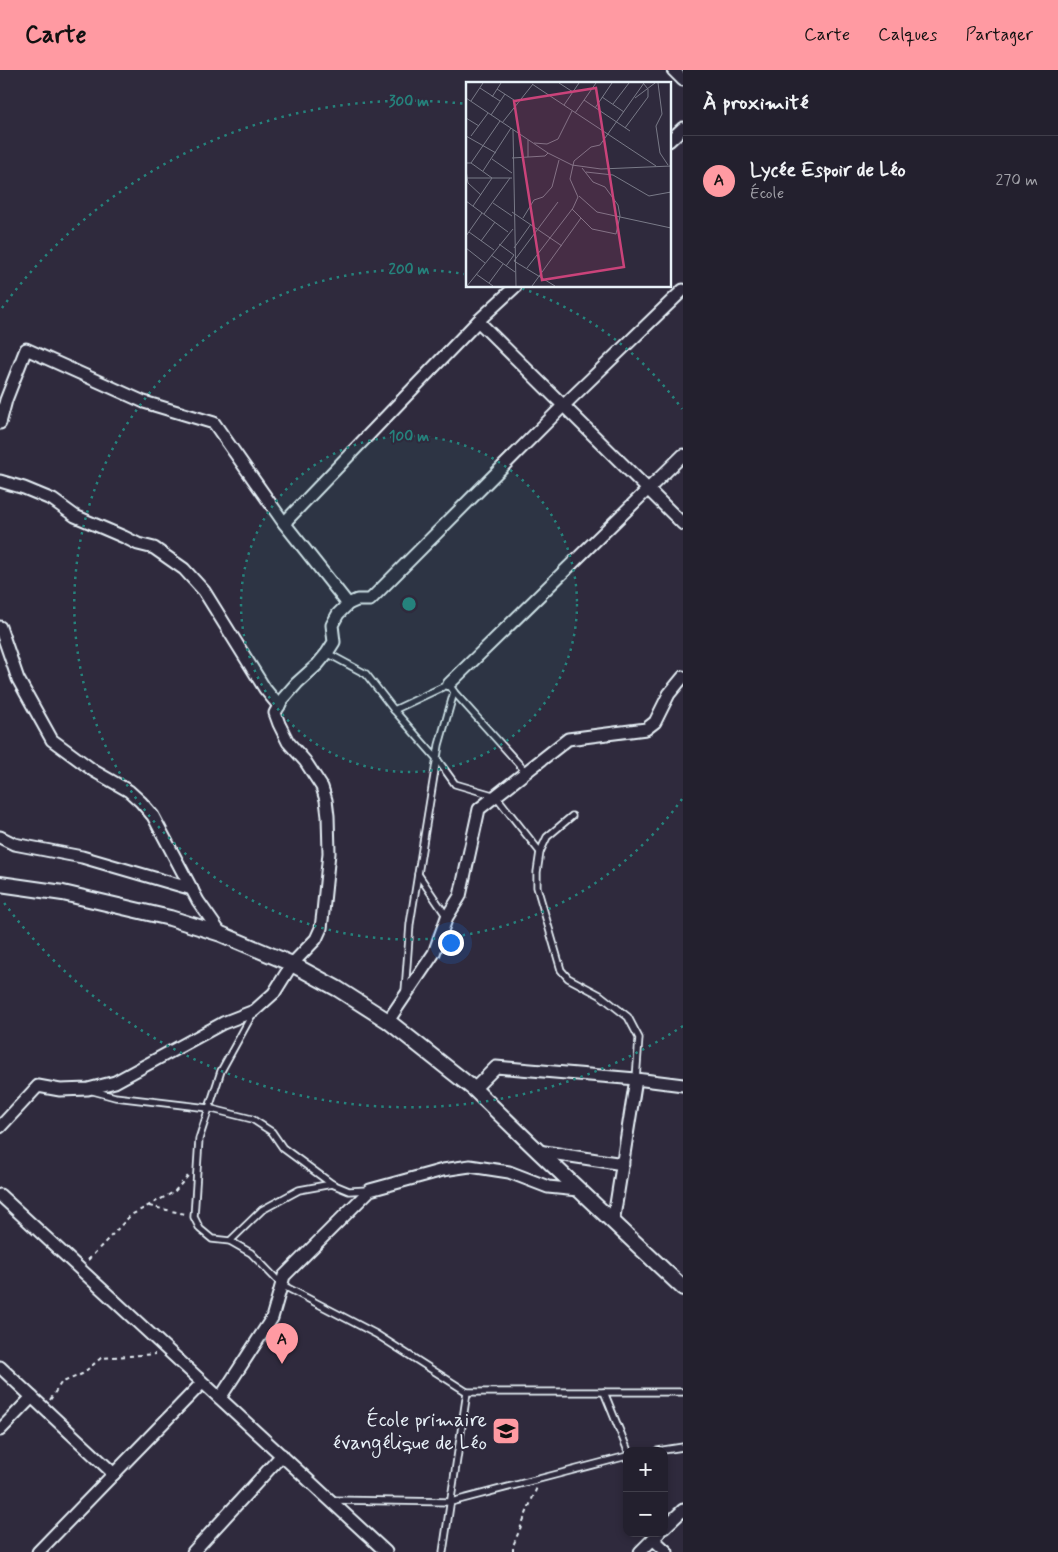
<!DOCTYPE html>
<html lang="fr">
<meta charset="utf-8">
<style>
body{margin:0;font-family:Mynerve,sans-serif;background:#2f2d3a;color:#f1f3f6}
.controls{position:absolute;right:15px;bottom:15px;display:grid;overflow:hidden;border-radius:10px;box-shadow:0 2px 8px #0003}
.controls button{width:45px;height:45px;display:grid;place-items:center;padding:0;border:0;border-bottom:1px solid #403e4a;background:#23202e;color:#f1f3f6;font:25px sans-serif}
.you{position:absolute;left:450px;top:872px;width:18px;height:18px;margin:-12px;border:4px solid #fff;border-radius:50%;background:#1a73e8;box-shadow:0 0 0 8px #1a73e833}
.badge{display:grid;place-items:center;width:32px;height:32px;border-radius:50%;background:#ff9aa2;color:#111;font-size:16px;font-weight:700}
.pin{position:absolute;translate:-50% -41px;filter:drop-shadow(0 1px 2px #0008)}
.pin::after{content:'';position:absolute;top:26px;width:18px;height:15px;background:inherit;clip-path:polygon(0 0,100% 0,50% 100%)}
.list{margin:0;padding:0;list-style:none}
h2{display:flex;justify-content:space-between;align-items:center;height:65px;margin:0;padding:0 20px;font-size:21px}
h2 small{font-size:16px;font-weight:400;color:#a3a3aa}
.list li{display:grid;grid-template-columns:32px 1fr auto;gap:15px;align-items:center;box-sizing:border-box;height:90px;padding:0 20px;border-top:1px solid #403e4a}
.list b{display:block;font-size:19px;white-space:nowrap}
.list p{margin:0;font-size:16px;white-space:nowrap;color:#a3a3aa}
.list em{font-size:16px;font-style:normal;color:#a3a3aa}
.map{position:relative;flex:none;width:683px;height:1482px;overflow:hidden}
header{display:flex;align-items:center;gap:30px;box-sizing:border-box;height:70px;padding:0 25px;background:#ff9aa2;color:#111}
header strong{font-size:24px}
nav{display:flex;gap:28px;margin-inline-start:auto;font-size:18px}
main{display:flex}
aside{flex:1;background:#23202e}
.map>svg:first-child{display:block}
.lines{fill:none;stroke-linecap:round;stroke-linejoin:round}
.service-casing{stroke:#e8f1f8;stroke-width:9}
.minor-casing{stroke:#e8f1f8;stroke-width:15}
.tertiary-casing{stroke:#e8f1f8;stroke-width:18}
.path{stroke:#e8f1f8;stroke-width:2;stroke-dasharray:4 4;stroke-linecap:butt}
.service{stroke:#2f2a3d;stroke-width:5.5}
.minor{stroke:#2f2a3d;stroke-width:11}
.tertiary{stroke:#2f2a3d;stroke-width:14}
.ring{fill:none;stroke:#25827c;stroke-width:2.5;stroke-dasharray:2.5 5}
.labels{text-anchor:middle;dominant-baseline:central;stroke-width:4;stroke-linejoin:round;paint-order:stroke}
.poi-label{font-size:20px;fill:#e8f1f8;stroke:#2f2a3d;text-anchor:end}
.inset-road{fill:none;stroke:#797a88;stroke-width:1}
.view{fill:#ca437a;fill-opacity:0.15;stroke:#ca437a;stroke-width:2.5}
.inset-edge{fill:none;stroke:#e8f1f8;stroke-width:2.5}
.centre{fill:#25827c;stroke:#2f2a3d;stroke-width:2.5}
.ring-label{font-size:15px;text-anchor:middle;font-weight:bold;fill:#25827c;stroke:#2f2a3d;stroke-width:4;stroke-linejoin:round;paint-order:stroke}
</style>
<header>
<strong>Carte</strong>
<nav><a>Carte</a><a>Calques</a><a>Partager</a></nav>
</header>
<main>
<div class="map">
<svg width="683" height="1482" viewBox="0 0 683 1482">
<rect width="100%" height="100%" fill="#2f2a3d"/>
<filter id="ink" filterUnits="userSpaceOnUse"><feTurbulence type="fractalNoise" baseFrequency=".02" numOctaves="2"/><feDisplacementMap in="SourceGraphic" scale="10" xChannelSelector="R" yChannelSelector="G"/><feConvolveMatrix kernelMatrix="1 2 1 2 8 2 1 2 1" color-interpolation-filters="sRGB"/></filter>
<g filter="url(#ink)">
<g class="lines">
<defs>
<g id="service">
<polyline points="327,583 366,604 394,640 437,689 455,714 496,726 540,782"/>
<polyline points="394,640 449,614 454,622 526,702"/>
<polyline points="572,746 547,767 540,782 537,802 537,817 561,900 568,908 600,925 628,947 639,968 636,1009"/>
<polyline points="418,804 447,847"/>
<polyline points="405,921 410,854 418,804 439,675 454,622"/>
<polyline points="253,943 221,1001 199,1069 194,1147 200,1159 212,1169 230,1171 251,1183 282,1215 376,1264 467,1322 683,1322"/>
<polyline points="93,1021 115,1027 208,1038 252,1049 272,1062 283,1078 332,1114 349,1121 368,1120"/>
<polyline points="230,1171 262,1140 299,1120 332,1114"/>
<polyline points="604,1322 628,1381"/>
<polyline points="657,1381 683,1377"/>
<polyline points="332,1430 451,1432 627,1386"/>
<polyline points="443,1482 467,1322"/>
</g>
<g id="minor">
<polyline points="673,0 683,10"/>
<polyline points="669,71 683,58"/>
<polyline points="478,251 683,454"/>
<polyline points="0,353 6,330 26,279 144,332 214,353 284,453 348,534"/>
<polyline points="0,411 24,418 53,430 75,446 124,467 138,474 154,478 184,499 204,521 265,619 279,636"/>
<polyline points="284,453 478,251 516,216"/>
<polyline points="0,557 18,609 52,670 94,701 129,721 141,732 153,746 198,831 221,864"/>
<polyline points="449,614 683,385"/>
<polyline points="0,767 14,774 82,787 192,819"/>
<polyline points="388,951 434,883 447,847 460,826 479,739 568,669 646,659 655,652 669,624 683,607"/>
<polyline points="474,1019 496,997 636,1009 683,1015"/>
<polyline points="0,1057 38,1016 60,1020 88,1019 115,1012 223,953 254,941 274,923 292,894 316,869 321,858 323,842 329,783 328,746 326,730 322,717 305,691 288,672 279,654 275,643 282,630 297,613 318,594 327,583 334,572 332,555 338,544 348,534 357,530 370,530 563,336 683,220"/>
<polyline points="538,1081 623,1094"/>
<polyline points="0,1125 386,1482"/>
<polyline points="613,1153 636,1009"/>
<polyline points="0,1297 114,1404"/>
<polyline points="220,1328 272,1248 284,1206 370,1120 443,1100 470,1096 509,1102 548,1117 578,1120"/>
<polyline points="0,1360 32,1327"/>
<polyline points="664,1458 683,1440"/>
<polyline points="653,1469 667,1482"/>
<polyline points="38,1482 202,1313"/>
<polyline points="193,1482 282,1385"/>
<polyline points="640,1482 659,1463"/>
</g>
<polyline id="tertiary" points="0,814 63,823 170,848 221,864 292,894 338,919 388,951 474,1019 538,1081 683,1218"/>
</defs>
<use href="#service" class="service-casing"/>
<use href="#minor" class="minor-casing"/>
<use href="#tertiary" class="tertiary-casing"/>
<g class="path">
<polyline points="149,1136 185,1144"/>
<polyline points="88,1190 131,1145 174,1122 188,1106"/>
<polyline points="50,1330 61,1313 82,1304 101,1288 155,1284"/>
<polyline points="513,1482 513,1476 537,1417"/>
</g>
<use href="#service" class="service"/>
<use href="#minor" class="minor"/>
<use href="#tertiary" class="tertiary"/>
</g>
</g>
<circle cx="409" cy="534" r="168" fill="#25827c" fill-opacity=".12"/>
<g class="ring">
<circle cx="409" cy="534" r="168"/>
<path d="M682 729A335 335 0 1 1 464 204M515 216A335 335 0 0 1 682 339"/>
<path d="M683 956A503 503 0 0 1 2 830M2 238A503 503 0 0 1 466 34"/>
</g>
<defs>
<symbol id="school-square" viewBox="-11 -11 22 22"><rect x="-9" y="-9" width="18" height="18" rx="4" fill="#ff9aa2" stroke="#2f2a3d"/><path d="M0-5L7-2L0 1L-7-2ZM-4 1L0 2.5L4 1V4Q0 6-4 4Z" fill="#111"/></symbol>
</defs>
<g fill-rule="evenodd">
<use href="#school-square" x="490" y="1345" width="32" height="32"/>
</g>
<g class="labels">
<g class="poi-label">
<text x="487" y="1350">École primaire<tspan x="487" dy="23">évangélique de Léo</tspan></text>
</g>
</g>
<g transform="translate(466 12)">
<rect width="205" height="205" fill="#2f2a3d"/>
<path class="inset-road" d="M93,1L107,10M192,1L196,32L190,44L194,71L202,83M66,2L190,84M14,6L34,19M31,7L51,20M26,15L35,1M136,15L158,30M0,16L82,71L106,83L135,87L205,84M169,16L189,1M118,18L164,49M5,19L17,1M147,22L163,1M98,23L113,1M129,26L146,1M109,31L130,1M25,33L39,12M0,36L13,44M36,41L67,2M159,46L182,15V7L177,1M47,48L50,204M0,54L30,71M5,54L22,31M68,61L81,62L92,57L106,29M62,75V58M46,76L79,74L82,71M26,77L46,91M0,81H5L26,96L7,124M5,81L34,39M0,88L2,101L15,113M17,89L45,46M120,90L147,93L183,114L205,110M0,96H46M113,114L131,130L205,146M0,119L42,150M27,121L46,134M106,127L126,147L150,152L154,134L152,123L139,105L127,100L116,86M46,130L96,164M18,132L44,96M57,136L68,118L77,115L86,105L93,78M3,150L28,168M0,154L16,131M15,159L29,140M33,162L48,173L40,184M0,166L19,181M48,166L65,142M25,173L49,190M61,186L107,126L112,115L104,97L108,79L125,65L134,63L178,1M10,192L27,204M23,201L37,182M1,204L47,147M66,204L115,136M89,204L48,179L92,120"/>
<path class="view" d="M130,6L158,185L76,198L48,19Z"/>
<rect width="205" height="205" class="inset-edge"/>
</g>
<circle cx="409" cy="534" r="8" class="centre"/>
<g class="ring-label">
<text x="409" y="36">300 m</text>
<text x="409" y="204">200 m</text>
<text x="409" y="371">100 m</text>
</g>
</svg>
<div class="controls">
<button>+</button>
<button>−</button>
</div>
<div class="you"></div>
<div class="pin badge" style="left:282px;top:1294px">A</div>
</div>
<aside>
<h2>À proximité<small></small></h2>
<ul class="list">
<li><span class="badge">A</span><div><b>Lycée Espoir de Léo</b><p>École</p></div><em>270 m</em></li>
</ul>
</aside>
</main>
